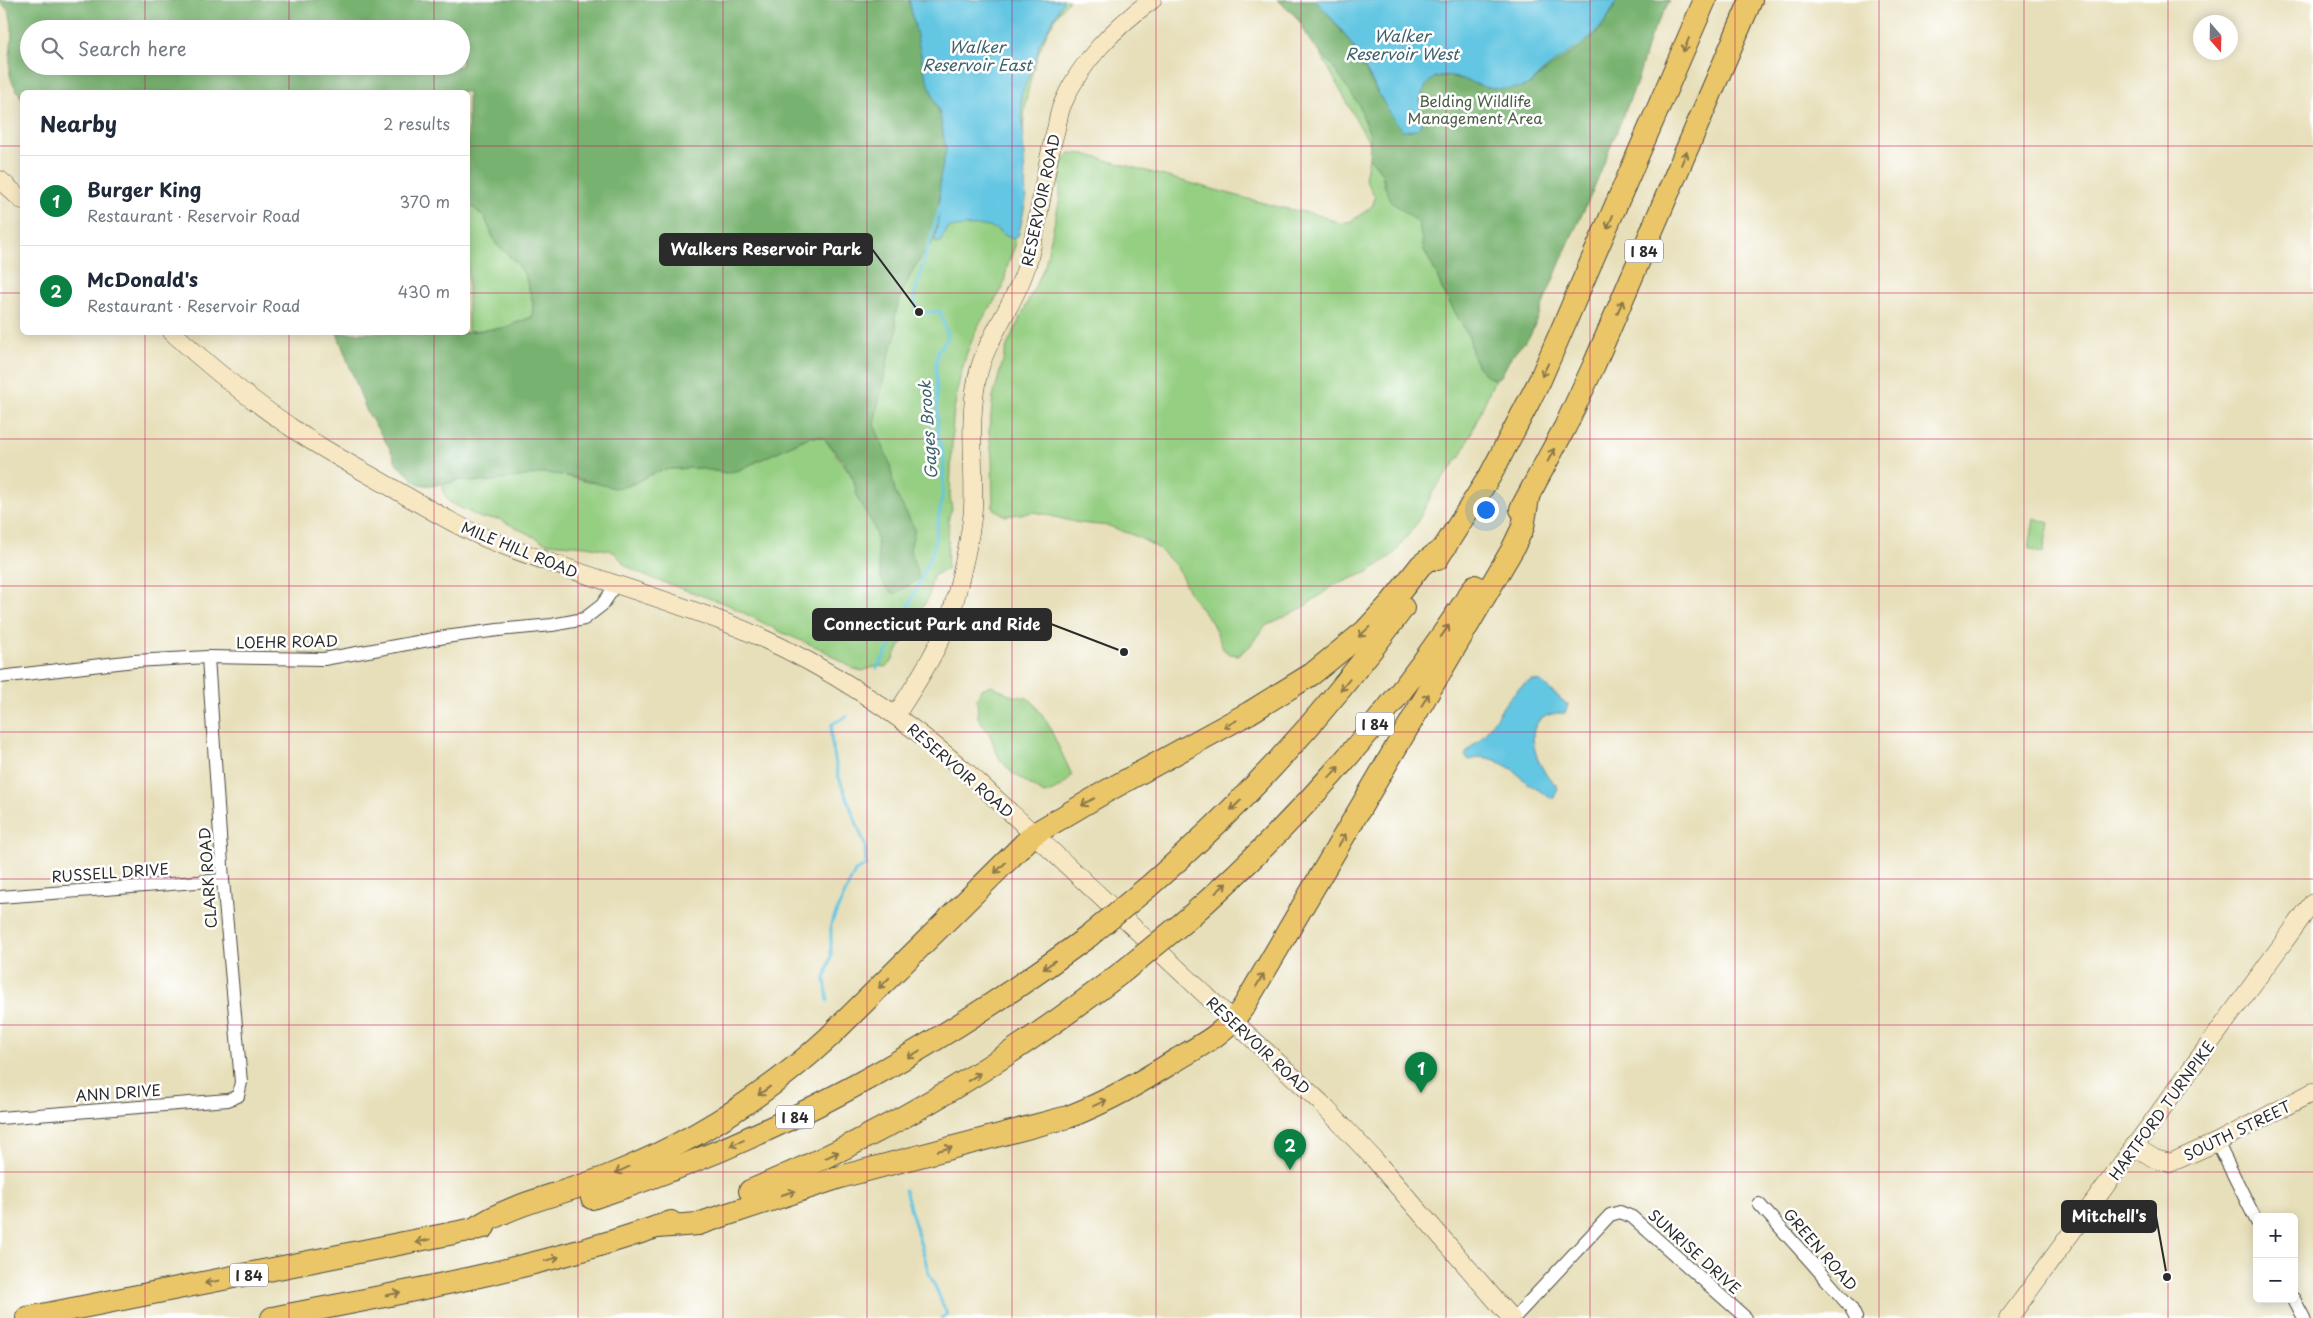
<!DOCTYPE html>
<meta charset="utf-8">
<style>
body{margin:0;font-family:"Playpen Sans",sans-serif;background:#f2f2f3;color:#1f2937}
.controls{position:absolute;right:15px;bottom:15px;display:grid;overflow:hidden;border-radius:8px;box-shadow:0 2px 12px #0003}
.controls button{width:45px;height:45px;display:grid;place-items:center;padding:0;border:0;border-bottom:1px solid #e0e1e3;background:#fff;color:#1f2937;font:25px sans-serif}
.compass{position:absolute;left:2193px;top:15px;width:45px;height:45px;border-radius:50%;background:#fff;box-shadow:0 2px 12px #0003;rotate:160deg}
.you{position:absolute;left:1485px;top:509px;width:18px;height:18px;margin:-12px;border:4px solid #fff;border-radius:50%;background:#1a73e8;box-shadow:0 0 0 8px #1a73e833}
.badge{display:grid;place-items:center;width:32px;height:32px;border-radius:50%;background:#0b8043;color:#fff;font-size:16px;font-weight:700}
.pin{position:absolute;translate:-50% -41px;filter:drop-shadow(0 1px 2px #0008)}
.pin::after{content:'';position:absolute;top:26px;width:18px;height:15px;background:inherit;clip-path:polygon(0 0,100% 0,50% 100%)}
.list{margin:0;padding:0;list-style:none}
h2{display:flex;justify-content:space-between;align-items:center;height:65px;margin:0;padding:0 20px;font-size:21px}
h2 small{font-size:16px;font-weight:400;color:#747a83}
.list li{display:grid;grid-template-columns:32px 1fr auto;gap:15px;align-items:center;box-sizing:border-box;height:90px;padding:0 20px;border-top:1px solid #e0e1e3}
.list b{display:block;font-size:19px;white-space:nowrap}
.list p{margin:0;font-size:16px;white-space:nowrap;color:#747a83}
.list em{font-size:16px;font-style:normal;color:#747a83}
.icon{flex:none;width:28px;height:28px;fill:none;stroke:currentColor;stroke-width:2;stroke-linecap:round;stroke-linejoin:round}
.map{position:relative;flex:none;width:2313px;height:1318px;overflow:hidden}
.search{position:absolute;background:#fff;box-shadow:0 2px 12px #0003;left:20px;top:20px;width:450px;height:55px;display:flex;align-items:center;gap:12px;box-sizing:border-box;padding:0 18px;border-radius:28px;color:#747a83;font-size:19px}
.panel{position:absolute;background:#fff;box-shadow:0 2px 12px #0003;left:20px;top:90px;width:450px;height:245px;border-radius:8px}
.map>svg:first-child{display:block}
.green{fill:#95cf82;stroke:#607d56}
.forest{fill:#78b270;stroke:#526e4e;fill-rule:evenodd}
.water{fill:#64c6e2;stroke:#487886}
.lines{fill:none;stroke-linecap:round;stroke-linejoin:round}
.stream{stroke:#64c6e2;stroke-width:3}
.street-casing{stroke:#474640;stroke-width:14}
.secondary-casing{stroke:#474640;stroke-width:19}
.highway-casing{stroke:#474640;stroke-width:24}
.street{stroke:#fff;stroke-width:12}
.secondary{stroke:#f7e8c3;stroke-width:18}
.highway{stroke:#ebc669;stroke-width:22}
.highway-bridge-casing{stroke:#474640;stroke-width:24;stroke-linecap:butt}
.highway-bridge{stroke:#ebc669;stroke-width:22}
.oneway{stroke:#8b784a}
.grid{fill:none;stroke:#c2185b;stroke-width:1;stroke-opacity:0.55}
.labels{text-anchor:middle;dominant-baseline:central;stroke-width:5;stroke-linejoin:round;paint-order:stroke}
.shield{fill:#fff;stroke:#6b6b6b;stroke-width:1}
.shield-label{font-size:14px;font-weight:bold;fill:#2b2b2b}
.park-label{font-size:15px;fill:#4b5c45;stroke:#fff}
.street-label{font-size:15px;fill:#2b2b2b;stroke:#fff}
.water-label{font-size:16px;font-style:italic;fill:#3f616b;stroke:#fff}
.leader{fill:none;stroke:#2b2b2b;stroke-width:2}
.callout-dot{fill:#2b2b2b;stroke:#fff;stroke-width:2}
.callout{fill:#2b2b2b;stroke:#2b2b2b;stroke-width:2}
.callout-label{font-size:16px;text-anchor:middle;font-weight:bold;fill:#fff}
</style>
<div class="map">
<svg width="2313" height="1318" viewBox="0 0 2313 1318">
<rect width="100%" height="100%" fill="#fff"/>
<filter id="ink" filterUnits="userSpaceOnUse"><feTurbulence type="fractalNoise" baseFrequency=".02" numOctaves="2"/><feDisplacementMap in="SourceGraphic" scale="10" xChannelSelector="R" yChannelSelector="G"/><feConvolveMatrix kernelMatrix="1 2 1 2 8 2 1 2 1" color-interpolation-filters="sRGB"/></filter>
<filter id="wash" filterUnits="userSpaceOnUse"><feTurbulence type="fractalNoise" baseFrequency=".0096" numOctaves="4" result="noise"/><feDisplacementMap in="SourceGraphic" scale="20" xChannelSelector="R" yChannelSelector="G"/><feGaussianBlur stdDeviation="1.12" result="paint"/><feColorMatrix in="noise" values="0 0 0 0 0 0 0 0 0 0 0 0 0 0 0 0 0 1.4 0 .05"/><feComposite in="paint" operator="in"/></filter>
<g filter="url(#wash)">
<rect width="100%" height="100%" fill="#e7dfb9"/>
<g class="green">
<path d="M843,0H1069C1043,29 1032,68 1025,106L1015,246L1007,267L1003,288L978,326L966,355L958,386L953,417L950,496L952,509L949,516L947,569L933,576L928,599L915,618L891,663L885,667L877,666L862,671L854,669L821,649L783,633L726,604L645,576L625,565L615,553L608,550L586,546L546,543L499,519L481,518L449,502L443,492V485L459,480L473,482L545,473L559,474L587,482L628,486L656,472L670,469L698,468L726,473L739,470L809,437H823L853,477L858,497Z"/>
<polygon points="1283,0 1641,0 1424,250 1437,275 1442,289 1470,339 1472,354 1488,377 1495,379 1462,454 1434,490 1417,523 1394,554 1368,572 1333,586 1302,608 1269,624 1263,628 1250,646 1238,655 1230,654 1224,650 1212,623 1190,594 1177,567 1158,548 1138,537 1109,526 1079,523 1035,512 1005,516 993,508 992,457 989,432 993,397 1007,346 1045,265 1060,198 1060,165 1070,153 1084,154 1278,207 1315,214 1340,223 1351,221 1369,209 1373,204 1375,197 1365,178 1369,157 1382,173 1384,187 1413,216 1363,132 1312,38"/>
<polygon points="468,203 485,218 496,244 517,263 525,275 533,302 532,317 503,328 468,331"/>
<polygon points="403,333 454,333 418,338"/>
<polygon points="2034,518 2049,523 2043,554 2029,549"/>
<path d="M992,685L1009,695L1027,698L1033,702L1048,724L1072,775C1066,785 1055,791 1044,794L1011,772L999,758L990,735L978,717L977,699L981,689Z"/>
</g>
<g class="forest">
<path d="M0,0H909L925,73L940,114L946,150L940,178L939,214L935,239L914,268L901,295L895,316L897,331L888,359L874,424L890,464L895,492L915,529L910,550L919,578C912,585 903,587 896,594C874,586 880,555 876,536C874,522 864,512 858,499C855,492 856,483 852,477C846,462 833,449 823,437H809L739,470L726,473L698,468L670,469L656,472L628,486L614,488L573,477L545,473L487,482L459,480L432,486L418,484L397,464L389,447L367,412L337,333H403L418,338L503,328L532,317L533,302L525,275L517,263L496,244L485,218L468,203V92H22V99C18,92 11,82 10,74C7,53 21,14 0,3ZM29,29H461V66H29Z"/>
<path d="M1278,0H1315L1318,2L1351,43L1378,94L1398,124L1423,116C1420,104 1420,84 1434,78C1445,73 1457,79 1468,80C1489,81 1510,82 1531,84C1550,63 1578,54 1597,33C1606,24 1612,12 1617,0H1670L1650,37L1637,82L1591,195L1565,251L1530,336L1511,357L1501,376L1495,379L1488,377L1478,367L1472,354L1470,339L1442,289L1437,275L1424,250L1418,222L1389,200L1382,173L1369,157L1370,136L1359,105L1331,64L1311,43L1298,18Z"/>
</g>
<g class="water">
<path d="M909,0H1064L1039,45L1037,56L1021,95L1026,200L1019,234L1015,239C1006,238 1001,231 993,228C981,224 960,226 948,228L940,242L937,243L935,239L939,214L940,178L946,150L940,114L925,73Z"/>
<path d="M1315,0H1617C1596,45 1575,44 1541,73C1536,77 1533,83 1527,85C1516,90 1497,90 1485,87C1469,83 1451,70 1434,78C1427,81 1419,97 1420,104C1421,119 1427,133 1402,130C1380,103 1369,71 1350,42C1343,31 1325,10 1315,0Z"/>
<path d="M1532,680L1540,681L1568,705L1565,713C1522,712 1530,749 1546,774C1550,780 1556,783 1558,789L1554,798H1551L1527,783L1512,769L1495,760L1483,757L1469,760L1465,756C1468,747 1477,743 1483,736C1498,717 1508,691 1532,680Z"/>
</g>
<g class="lines">
<g class="stream">
<polyline points="877,668 894,640 933,551 943,491 944,458 938,436 936,364 938,351 948,337 940,311 923,313 917,310 914,296 940,206"/>
<polyline points="828,1001 825,979 831,956 831,924 855,871 866,866 865,845 838,775 831,738 832,724 847,716"/>
<polyline points="905,1190 929,1273 947,1314 942,1318"/>
</g>
</g>
</g>
<g filter="url(#ink)">
<g class="lines">
<defs>
<g id="street">
<polyline points="0,677 134,661 208,657 324,659 445,637 498,630 552,625 584,619 602,605 616,585"/>
<polyline points="0,897 223,880"/>
<polyline points="0,1118 228,1100 238,1096 241,1082 223,880 208,657"/>
<polyline points="2217,1142 2257,1222"/>
<polyline points="1759,1204 1812,1263 1851,1308 1856,1318"/>
<polyline points="2294,1299 2304,1318"/>
<polyline points="1514,1318 1610,1215 1620,1212 1632,1217 1746,1318"/>
</g>
<g id="secondary">
<polyline points="0,180 22,200"/>
<path d="M172,332C209,366 248,398 289,426C321,449 356,467 389,486C424,506 459,528 497,543C578,575 663,596 744,630C831,667 907,719 978,782L1320,1102L1374,1159L1511,1318"/>
<path d="M896,715C914,687 933,658 946,627C955,606 959,583 964,562C968,544 972,527 973,508C975,465 968,422 977,379C985,339 1014,306 1026,268C1040,222 1043,175 1056,129C1058,121 1059,111 1063,103C1080,62 1116,26 1152,0"/>
<polyline points="2134,1146 2155,1159 2170,1163 2217,1142 2313,1092"/>
<polyline points="2009,1318 2313,902"/>
</g>
<g id="highway">
<polyline points="1521,509 1565,427 1594,365 1751,0"/>
<polyline points="1437,559 1491,474 1540,380 1705,0"/>
<path d="M1148,887C1244,804 1328,711 1403,608"/>
<path d="M1185,921C1296,823 1395,711 1475,586"/>
<path d="M750,1191C889,1133 1006,1062 1125,970"/>
<path d="M592,1198C774,1140 936,1049 1089,936"/>
<path d="M657,1227L698,1224L840,1177L1068,1117C1107,1102 1141,1082 1176,1060C1202,1045 1227,1032 1244,1006L1512,550L1523,527L1528,498"/>
<path d="M471,1231C511,1202 565,1194 611,1175C691,1143 765,1096 828,1038L1034,834L1105,792L1249,713L1312,674L1365,631L1391,603L1421,565L1445,547"/>
<polyline points="27,1318 484,1227"/>
<path d="M272,1318C407,1292 541,1268 671,1222"/>
</g>
</defs>
<use href="#street" class="street-casing"/>
<use href="#secondary" class="secondary-casing"/>
<use href="#highway" class="highway-casing"/>
<use href="#street" class="street"/>
<use href="#secondary" class="secondary"/>
<use href="#highway" class="highway"/>
<defs>
<g id="highway-bridge">
<polyline points="1089,936 1148,887"/>
<polyline points="1125,970 1185,921"/>
</g>
</defs>
<use href="#highway-bridge" class="highway-bridge-casing"/>
<use href="#highway-bridge" class="highway-bridge"/>
</g>
<defs><path id="oneway-shaft" d="M-6 0H5M1.5-3L5.5 0L1.5 3" fill="none" stroke-width="1.6" stroke-linecap="round" stroke-linejoin="round" transform="scale(1.25)"/></defs>
<g class="oneway">
<use href="#oneway-shaft" transform="translate(1686 45) rotate(113)"/>
<use href="#oneway-shaft" transform="translate(1684 158) rotate(-67)"/>
<use href="#oneway-shaft" transform="translate(1610 222) rotate(113)"/>
<use href="#oneway-shaft" transform="translate(1620 307) rotate(-67)"/>
<use href="#oneway-shaft" transform="translate(1545 370) rotate(115)"/>
<use href="#oneway-shaft" transform="translate(1551 455) rotate(-63)"/>
<use href="#oneway-shaft" transform="translate(1445 631) rotate(-55)"/>
<use href="#oneway-shaft" transform="translate(1364 632) rotate(137)"/>
<use href="#oneway-shaft" transform="translate(1345 685) rotate(129)"/>
<use href="#oneway-shaft" transform="translate(1425 700) rotate(-59)"/>
<use href="#oneway-shaft" transform="translate(1230 724) rotate(151)"/>
<use href="#oneway-shaft" transform="translate(1334 772) rotate(-48)"/>
<use href="#oneway-shaft" transform="translate(1088 802) rotate(150)"/>
<use href="#oneway-shaft" transform="translate(1236 805) rotate(135)"/>
<use href="#oneway-shaft" transform="translate(1342 840) rotate(-60)"/>
<use href="#oneway-shaft" transform="translate(1000 868) rotate(135)"/>
<use href="#oneway-shaft" transform="translate(1221 888) rotate(-42)"/>
<use href="#oneway-shaft" transform="translate(1049 965) rotate(144)"/>
<use href="#oneway-shaft" transform="translate(1260 980) rotate(-59)"/>
<use href="#oneway-shaft" transform="translate(884 983) rotate(135)"/>
<use href="#oneway-shaft" transform="translate(914 1054) rotate(150)"/>
<use href="#oneway-shaft" transform="translate(974 1077) rotate(-33)"/>
<use href="#oneway-shaft" transform="translate(764 1091) rotate(144)"/>
<use href="#oneway-shaft" transform="translate(1100 1103) rotate(-25)"/>
<use href="#oneway-shaft" transform="translate(737 1143) rotate(157)"/>
<use href="#oneway-shaft" transform="translate(945 1149) rotate(-14)"/>
<use href="#oneway-shaft" transform="translate(832 1155) rotate(-25)"/>
<use href="#oneway-shaft" transform="translate(622 1170) rotate(156)"/>
<use href="#oneway-shaft" transform="translate(788 1193) rotate(-18)"/>
<use href="#oneway-shaft" transform="translate(423 1241) rotate(168)"/>
<use href="#oneway-shaft" transform="translate(552 1259) rotate(-16)"/>
<use href="#oneway-shaft" transform="translate(212 1282) rotate(169)"/>
<use href="#oneway-shaft" transform="translate(393 1294) rotate(-11)"/>
</g>
</g>
<path class="grid" d="M145,0V29M289,0V29M434,0V29M578,0V1318M723,0V1318M867,0V1318M1012,0V1318M1156,0V1318M1301,0V1318M1446,0V1318M1590,0V1318M1735,0V1318M1879,0V1318M2024,0V1318M2168,0V1318M145,66V92M289,66V92M434,66V92M0,146H22M468,146H2313M0,293H22M468,293H2313M145,332V1318M289,332V1318M434,332V1318M0,439H2313M0,586H2313M0,732H2313M0,879H2313M0,1025H2313M0,1172H2313"/>
<g class="labels">
<g class="shield">
<rect x="1625" y="239.5" width="38" height="23" rx="4"/>
<rect x="1356" y="712.5" width="38" height="23" rx="4"/>
<rect x="776" y="1105.5" width="38" height="23" rx="4"/>
<rect x="230" y="1263.5" width="38" height="23" rx="4"/>
</g>
<g class="shield-label">
<text x="1644" y="251">I 84</text>
<text x="1375" y="724">I 84</text>
<text x="795" y="1117">I 84</text>
<text x="249" y="1275">I 84</text>
</g>
<g class="park-label">
<text x="1475" y="100">Belding Wildlife<tspan x="1475" dy="17">Management Area</tspan></text>
</g>
<g class="street-label">
<text transform="translate(1040 200) rotate(-78)">RESERVOIR ROAD</text>
<text transform="translate(520 549) rotate(22)">MILE HILL ROAD</text>
<text transform="translate(287 641) rotate(-1)">LOEHR ROAD</text>
<text transform="translate(961 770) rotate(41)">RESERVOIR ROAD</text>
<text transform="translate(110 872) rotate(-4)">RUSSELL DRIVE</text>
<text transform="translate(207 878) rotate(-94)">CLARK ROAD</text>
<text transform="translate(1259 1045) rotate(43)">RESERVOIR ROAD</text>
<text transform="translate(118 1092) rotate(-4)">ANN DRIVE</text>
<text transform="translate(2161 1110) rotate(-54)">HARTFORD TURNPIKE</text>
<text transform="translate(2237 1130) rotate(-26)">SOUTH STREET</text>
<text transform="translate(1821 1249) rotate(49)">GREEN ROAD</text>
<text transform="translate(1695 1251) rotate(42)">SUNRISE DRIVE</text>
</g>
<g class="water-label">
<text x="1402" y="35">Walker<tspan x="1402" dy="18">Reservoir West</tspan></text>
<text x="977" y="46">Walker<tspan x="977" dy="18">Reservoir East</tspan></text>
<text transform="translate(927 430) rotate(-94)">Gages Brook</text>
</g>
</g>
<path class="leader" d="M919 312L872 249M1124 652L1051 624M2167 1277L2156 1216"/>
<g class="callout-dot">
<circle cx="919" cy="312" r="5"/>
<circle cx="1124" cy="652" r="5"/>
<circle cx="2167" cy="1277" r="5"/>
</g>
<g class="callout">
<rect x="660" y="234" width="212" height="31" rx="5"/>
<rect x="813" y="609" width="238" height="31" rx="5"/>
<rect x="2062" y="1201" width="94" height="31" rx="5"/>
</g>
<g class="callout-label">
<text x="766" y="255">Walkers Reservoir Park</text>
<text x="932" y="630">Connecticut Park and Ride</text>
<text x="2109" y="1222">Mitchell's</text>
</g>
</svg>
<div class="controls">
<button>+</button>
<button>−</button>
</div>
<svg class="compass" viewBox="-18 -18 36 36"><path d="M0-13l5 13h-10z" fill="#e53935"/><path d="M0 13l5-13h-10z" fill="#747a83"/></svg>
<div class="you"></div>
<div class="pin badge" style="left:1421px;top:1093px">1</div>
<div class="pin badge" style="left:1290px;top:1170px">2</div>
<div class="search"><svg class="icon" aria-label="search" viewBox="0 0 24 24"><circle cx="10" cy="10" r="6"/><path d="M15 15l6 6"/></svg>Search here</div>
<section class="panel">
<h2>Nearby<small>2 results</small></h2>
<ul class="list">
<li><span class="badge">1</span><div><b>Burger King</b><p>Restaurant · Reservoir Road</p></div><em>370 m</em></li>
<li><span class="badge">2</span><div><b>McDonald's</b><p>Restaurant · Reservoir Road</p></div><em>430 m</em></li>
</ul>
</section>
</div>
